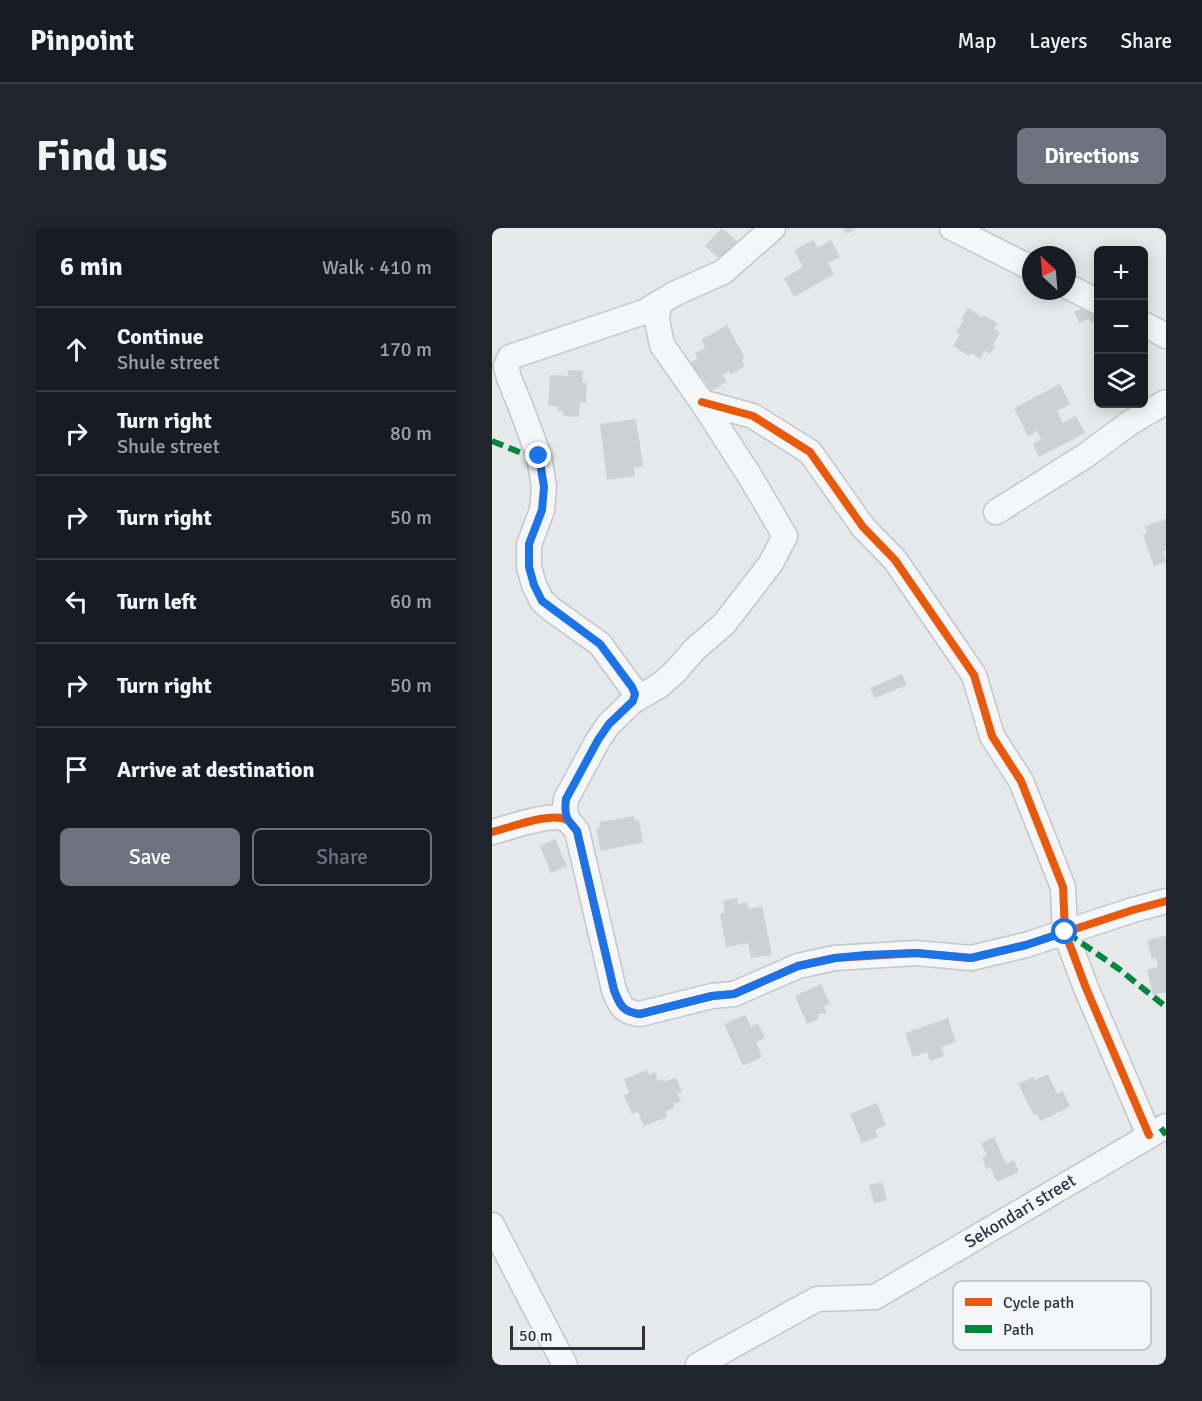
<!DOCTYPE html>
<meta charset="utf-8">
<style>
body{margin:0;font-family:Signika,sans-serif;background:#20242c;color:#f1f3f6}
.controls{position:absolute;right:18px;top:18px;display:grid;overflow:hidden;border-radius:9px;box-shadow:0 3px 15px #0003}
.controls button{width:54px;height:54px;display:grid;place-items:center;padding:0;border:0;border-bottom:2px solid #363941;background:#171b24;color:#f1f3f6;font:30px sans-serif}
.compass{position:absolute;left:530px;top:18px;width:54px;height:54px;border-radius:50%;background:#171b24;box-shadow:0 3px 15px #0003;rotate:334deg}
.scale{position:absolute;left:18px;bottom:15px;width:135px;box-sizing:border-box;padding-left:6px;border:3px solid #2b3445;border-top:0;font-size:16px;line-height:21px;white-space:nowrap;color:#2b3445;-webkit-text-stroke:4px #f4f6f9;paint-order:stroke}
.stop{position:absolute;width:18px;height:18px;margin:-14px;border:4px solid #1a73e8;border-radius:50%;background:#fff}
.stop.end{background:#1a73e8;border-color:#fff;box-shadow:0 2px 6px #0008}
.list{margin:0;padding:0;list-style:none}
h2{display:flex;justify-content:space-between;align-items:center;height:78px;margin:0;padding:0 24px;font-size:26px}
h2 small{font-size:20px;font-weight:400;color:#9ea1a6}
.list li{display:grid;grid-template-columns:39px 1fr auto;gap:18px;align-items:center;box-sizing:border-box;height:84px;padding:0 24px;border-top:2px solid #363941}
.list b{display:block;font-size:22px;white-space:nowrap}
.list p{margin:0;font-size:20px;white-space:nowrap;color:#9ea1a6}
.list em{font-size:20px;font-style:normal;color:#9ea1a6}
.actions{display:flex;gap:12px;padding:18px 24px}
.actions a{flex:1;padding:14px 0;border:2px solid #6c737f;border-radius:9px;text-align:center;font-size:21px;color:#6c737f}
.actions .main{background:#6c737f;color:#fff}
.icon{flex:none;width:33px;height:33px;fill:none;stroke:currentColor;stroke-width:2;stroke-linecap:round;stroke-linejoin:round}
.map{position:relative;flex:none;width:674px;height:1137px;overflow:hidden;border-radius:9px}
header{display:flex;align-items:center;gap:36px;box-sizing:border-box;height:84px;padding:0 30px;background:#171b24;border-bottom:2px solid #363941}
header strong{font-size:28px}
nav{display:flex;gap:33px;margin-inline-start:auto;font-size:21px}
.intro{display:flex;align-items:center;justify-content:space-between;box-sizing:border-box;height:144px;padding:0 36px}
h1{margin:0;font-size:42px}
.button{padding:15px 27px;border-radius:9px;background:#6c737f;color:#fff;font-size:21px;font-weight:700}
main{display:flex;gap:36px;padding:0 36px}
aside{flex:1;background:#171b24;border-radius:9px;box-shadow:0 3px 15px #0003}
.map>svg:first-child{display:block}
.building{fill:#ced0d3}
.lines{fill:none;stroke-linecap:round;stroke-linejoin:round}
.minor-casing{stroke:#c4c6c8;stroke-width:27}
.minor{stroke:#f5f6f7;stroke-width:24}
.quiet{stroke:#00873e;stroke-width:6;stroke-dasharray:12 6;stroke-linecap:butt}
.cycleway-casing{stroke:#f4f6f9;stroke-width:11}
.cycleway{stroke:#e8590c;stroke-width:8}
.route{stroke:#1a73e8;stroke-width:8}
.labels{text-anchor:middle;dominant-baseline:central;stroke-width:6;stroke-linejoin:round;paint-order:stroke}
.street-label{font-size:18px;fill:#2b3445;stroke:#f4f6f9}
.key{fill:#f4f6f9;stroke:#b8bcc3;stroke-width:1.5}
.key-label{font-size:16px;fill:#2b3445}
</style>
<header>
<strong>Pinpoint</strong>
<nav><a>Map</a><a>Layers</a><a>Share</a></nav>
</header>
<div class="intro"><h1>Find us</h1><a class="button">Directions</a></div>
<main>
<aside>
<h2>6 min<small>Walk · 410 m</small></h2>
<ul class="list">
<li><svg class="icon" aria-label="ahead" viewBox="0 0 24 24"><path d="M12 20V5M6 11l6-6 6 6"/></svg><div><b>Continue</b><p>Shule street</p></div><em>170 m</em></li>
<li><svg class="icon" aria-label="right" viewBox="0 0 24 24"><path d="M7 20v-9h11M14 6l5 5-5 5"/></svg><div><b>Turn right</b><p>Shule street</p></div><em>80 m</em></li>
<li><svg class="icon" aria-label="right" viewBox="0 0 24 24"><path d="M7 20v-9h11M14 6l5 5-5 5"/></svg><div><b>Turn right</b></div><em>50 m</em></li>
<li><svg class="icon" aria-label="left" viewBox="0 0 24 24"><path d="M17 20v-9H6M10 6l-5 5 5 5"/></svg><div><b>Turn left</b></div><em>60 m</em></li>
<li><svg class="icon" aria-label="right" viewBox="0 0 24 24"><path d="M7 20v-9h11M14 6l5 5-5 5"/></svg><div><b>Turn right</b></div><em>50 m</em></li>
<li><svg class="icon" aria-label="arrive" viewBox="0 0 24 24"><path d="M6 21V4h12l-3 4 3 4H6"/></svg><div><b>Arrive at destination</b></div></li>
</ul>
<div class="actions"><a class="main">Save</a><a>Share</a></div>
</aside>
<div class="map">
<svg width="674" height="1137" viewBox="0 0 674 1137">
<rect width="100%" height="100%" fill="#e6e8ea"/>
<g class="building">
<polygon points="230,0 248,16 231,34 213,18"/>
<polygon points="350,0 363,0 356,6"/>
<polygon points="321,12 326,20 339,12 348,29 336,35 342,46 302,69 292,50 311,39 302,22"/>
<polygon points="600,76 606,80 606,92 599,95 597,91 587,95 582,84"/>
<polygon points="476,80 490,89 492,87 506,96 502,100 508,105 500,117 503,119 498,126 493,122 488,131 479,125 477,128 461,118 468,107 464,104 472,92 469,91"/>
<polygon points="235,97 253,130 250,132 253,138 239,147 237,143 231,147 235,154 219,163 209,147 207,148 199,134 206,130 203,125 213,120 209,112"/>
<polygon points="76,142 91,143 90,154 95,155 94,175 88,174 87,189 71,188 72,184 65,183 66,178 56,178 58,147 76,148"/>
<polygon points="568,156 578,176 565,183 571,195 584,188 593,205 547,229 541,216 549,211 545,203 536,208 522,180"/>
<polygon points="144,191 151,238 142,240 143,248 115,252 108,196"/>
<polygon points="674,291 674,322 671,323 674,334 662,338 651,307 655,305 653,298"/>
<polygon points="410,446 415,457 383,470 378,460"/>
<polygon points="142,588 143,593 147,592 151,614 109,623 104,601 108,600 107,594"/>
<polygon points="63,611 75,638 59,645 48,618"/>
<polygon points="245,670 246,676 255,674 257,681 270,678 280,727 259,730 256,715 234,719 228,686 233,685 231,673"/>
<polygon points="674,708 674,764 661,767 655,742 666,739 664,730 660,731 655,712"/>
<polygon points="329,756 338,776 332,778 335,785 326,786 327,791 315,796 303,768"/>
<polygon points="253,787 259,799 266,795 273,810 264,814 270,829 251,838 232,796"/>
<polygon points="456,790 464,814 449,819 452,828 438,833 435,824 421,829 413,805"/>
<polygon points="155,842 157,847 163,844 166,853 170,851 172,854 184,849 190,864 185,866 189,873 181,876 183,879 173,884 175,889 152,898 146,884 140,886 132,867 137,865 132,851"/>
<polygon points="556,846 565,866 571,863 578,879 548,893 545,886 542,887 526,856 541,849 543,852"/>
<polygon points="385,875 394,897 383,902 386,909 370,915 358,886"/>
<polygon points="502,909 514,936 522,932 527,944 505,954 498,939 494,941 490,930 495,928 489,915"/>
<polygon points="390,954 395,972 382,975 377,957"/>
</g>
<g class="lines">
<defs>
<g id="minor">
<polyline points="460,0 539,40"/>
<polyline points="575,58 606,74"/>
<polyline points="652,96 674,108"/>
<polyline points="210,174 261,188 318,224 371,299 403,332 482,447 500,508 529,553 571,659 573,704 594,760 657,907"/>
<polyline points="504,284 593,228 639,194 674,174"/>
<polyline points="141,473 167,458 183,444 203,421 232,396 279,335 293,308 259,250 210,174 170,117 165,92 167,75"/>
<polyline points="75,592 73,581 74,571 106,512 117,496 141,473 143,466 140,460 108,416 59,381 50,373 42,357 37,339 37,317 50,282 52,259 47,228 28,177 17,150 14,138 18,129 152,84 182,66 231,44 281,0"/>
<path d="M0,604C17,600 60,583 75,592C79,594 82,600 85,603L122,762C128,778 131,784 148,786L220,768L242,766L306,738L343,730L424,725L479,730L534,717L641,682L674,673"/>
<polyline points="0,997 73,1137"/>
<polyline points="206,1137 325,1071 383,1069 674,898"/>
</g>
</defs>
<use href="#minor" class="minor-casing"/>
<use href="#minor" class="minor"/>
<g class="quiet">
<polyline points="0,213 32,226 47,228"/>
<polyline points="575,705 627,741 674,779"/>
<polyline points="669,900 674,907"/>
</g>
<defs>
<g id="cycleway">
<polyline points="210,174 261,188 318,224 371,299 403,332 482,447 500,508 529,553 571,659 573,704 594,760 657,907"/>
<path d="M0,604C17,600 60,583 75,592C79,594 82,600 85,603L122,762C128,778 131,784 148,786L220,768L242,766L306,738L343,730L424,725L479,730L534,717L641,682L674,673"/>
</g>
</defs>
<use href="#cycleway" class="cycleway-casing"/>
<use href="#cycleway" class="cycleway"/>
</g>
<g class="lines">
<path class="route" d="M47,228L52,259L50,282L37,316V339L42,357L50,373L108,416L140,459L143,466L141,473L117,496L106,512L74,571C72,587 74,591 85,603L122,762C128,778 131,784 148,786L220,768L242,766L306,738L343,730L374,727L424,725L479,730L534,717L573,704"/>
</g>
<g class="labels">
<g class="street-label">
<text transform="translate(528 983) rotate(-31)">Sekondari street</text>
</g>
</g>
<rect x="461" y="1053" width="198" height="69" rx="9" class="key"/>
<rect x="473" y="1070" width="27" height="8" fill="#e8590c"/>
<rect x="473" y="1097" width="27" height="8" fill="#00873e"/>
<g class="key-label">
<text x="511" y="1080">Cycle path</text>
<text x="511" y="1107">Path</text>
</g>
</svg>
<div class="controls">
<button>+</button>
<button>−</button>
<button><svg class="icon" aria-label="layers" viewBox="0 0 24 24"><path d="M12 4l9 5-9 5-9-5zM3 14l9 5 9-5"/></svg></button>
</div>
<svg class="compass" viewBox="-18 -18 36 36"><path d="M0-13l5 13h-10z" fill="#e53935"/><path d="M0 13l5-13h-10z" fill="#9ea1a6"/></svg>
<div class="scale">50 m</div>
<div class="stop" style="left:573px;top:704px"></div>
<div class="stop end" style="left:47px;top:228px"></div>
</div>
</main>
